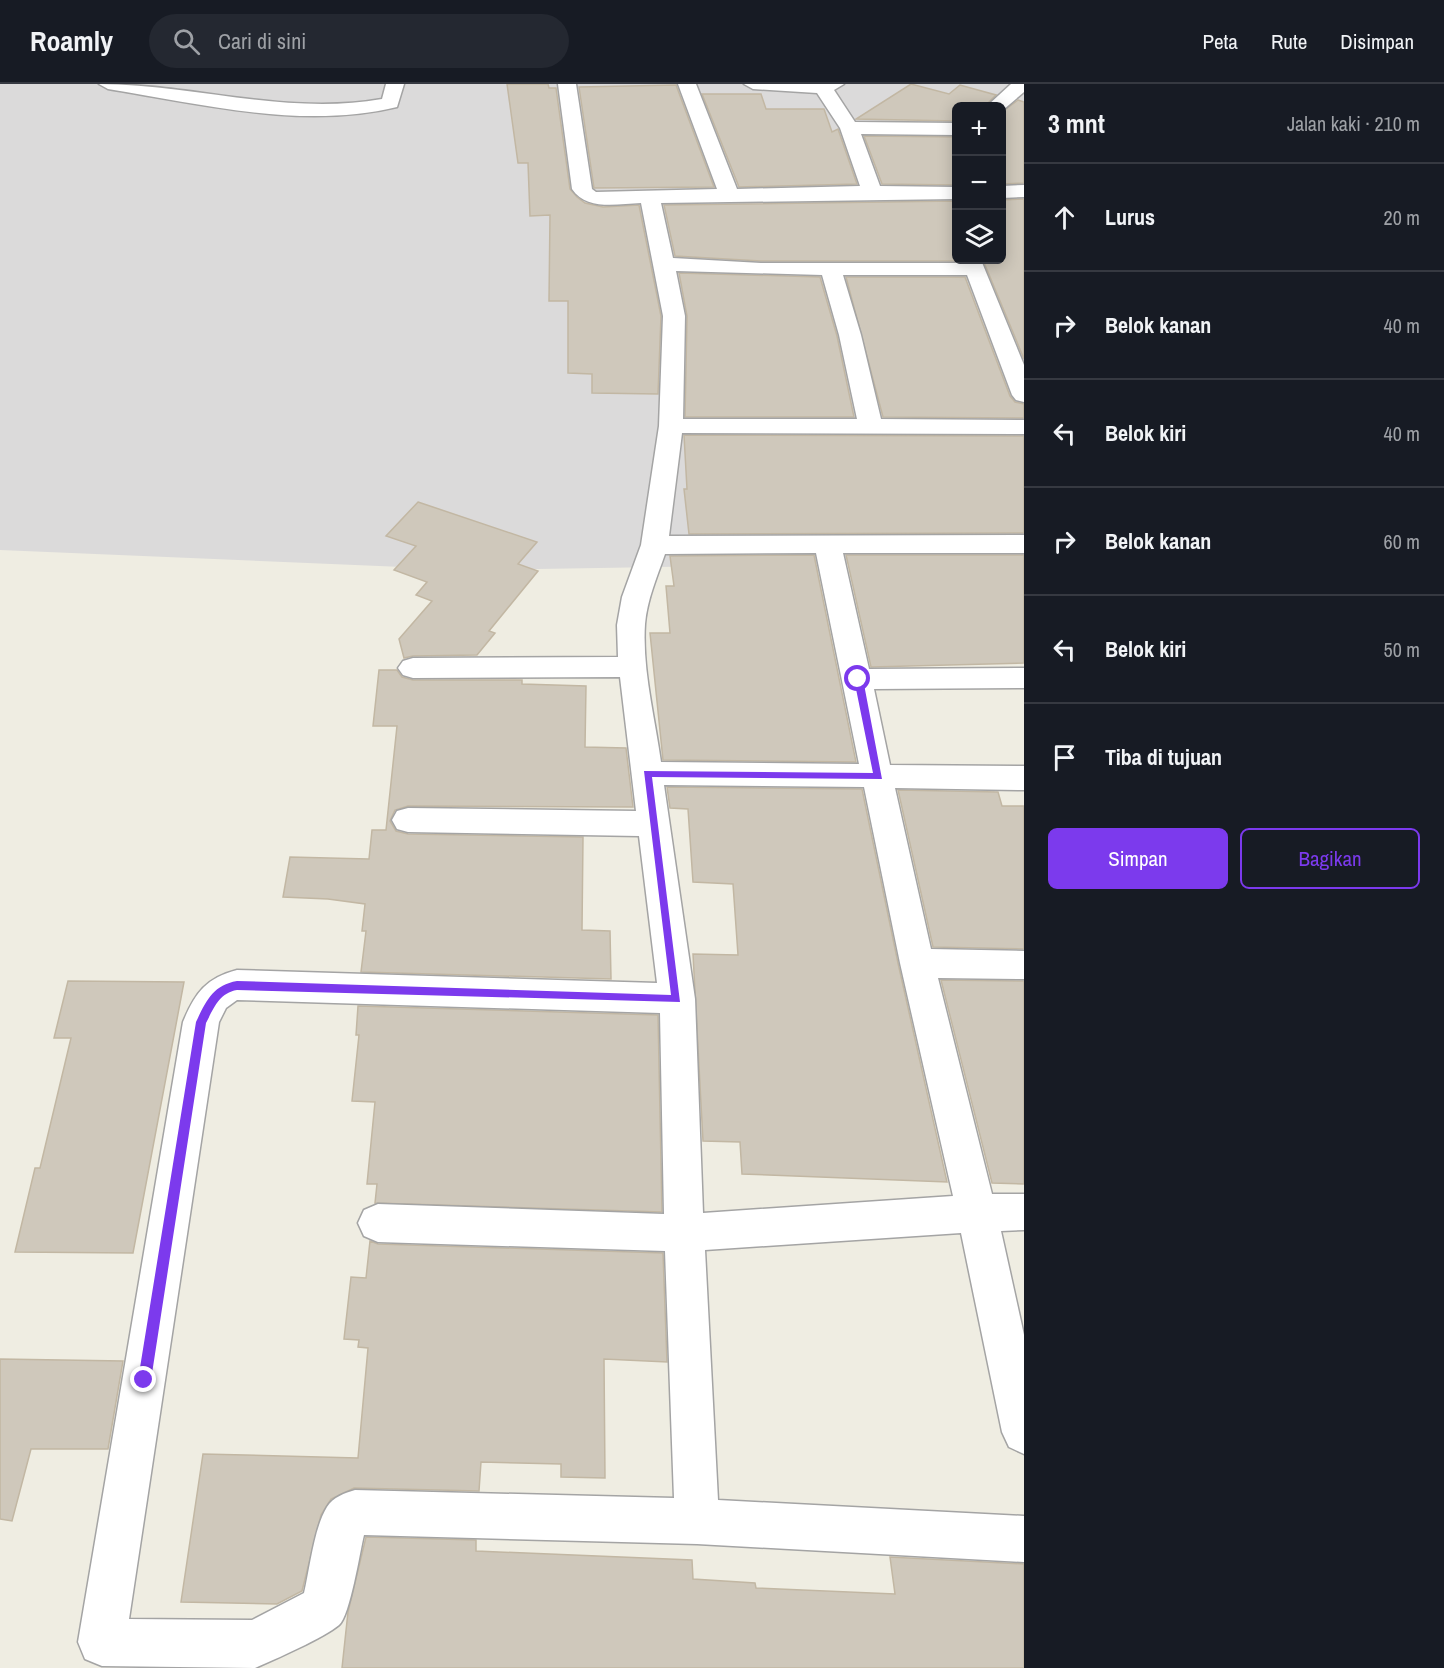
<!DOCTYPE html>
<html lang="id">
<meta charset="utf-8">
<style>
body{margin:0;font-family:"Archivo Narrow",sans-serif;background:#242831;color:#f1f3f6}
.controls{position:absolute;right:18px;top:18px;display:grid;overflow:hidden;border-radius:9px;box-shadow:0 3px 15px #0003}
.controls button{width:54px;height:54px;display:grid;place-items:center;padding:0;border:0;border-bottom:2px solid #363941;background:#171b24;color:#f1f3f6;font:30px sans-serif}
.stop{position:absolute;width:18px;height:18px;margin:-14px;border:4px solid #7c3aed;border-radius:50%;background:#fff}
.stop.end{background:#7c3aed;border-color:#fff;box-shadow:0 2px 6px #0008}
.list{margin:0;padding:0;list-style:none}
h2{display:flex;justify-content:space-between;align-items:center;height:78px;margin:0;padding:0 24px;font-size:26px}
h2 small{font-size:20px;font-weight:400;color:#9ea1a6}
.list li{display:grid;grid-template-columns:39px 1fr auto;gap:18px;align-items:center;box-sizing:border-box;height:108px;padding:0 24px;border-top:2px solid #363941}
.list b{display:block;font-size:22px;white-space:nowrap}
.list em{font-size:20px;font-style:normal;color:#9ea1a6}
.actions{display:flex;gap:12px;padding:18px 24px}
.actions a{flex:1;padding:14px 0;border:2px solid #7c3aed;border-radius:9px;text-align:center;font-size:21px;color:#7c3aed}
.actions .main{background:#7c3aed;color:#fff}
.icon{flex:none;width:33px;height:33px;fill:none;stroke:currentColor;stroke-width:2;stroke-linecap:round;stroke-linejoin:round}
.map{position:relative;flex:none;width:1024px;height:1584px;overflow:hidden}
header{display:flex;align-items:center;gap:36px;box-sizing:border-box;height:84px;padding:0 30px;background:#171b24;border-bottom:2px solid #363941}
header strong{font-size:28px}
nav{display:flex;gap:33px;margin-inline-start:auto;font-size:21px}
.search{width:420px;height:54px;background:#242831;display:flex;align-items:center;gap:15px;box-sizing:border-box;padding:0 21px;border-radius:33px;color:#9ea1a6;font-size:22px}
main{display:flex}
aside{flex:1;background:#171b24}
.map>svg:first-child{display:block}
.residential{fill:#dbdada;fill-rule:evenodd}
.building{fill:#cfc8bb;stroke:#c2b7a3;stroke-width:1.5}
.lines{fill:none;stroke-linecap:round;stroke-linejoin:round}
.minor-casing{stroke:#a4a4a4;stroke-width:3}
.minor{fill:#fff;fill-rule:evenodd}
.route{fill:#7c3aed}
</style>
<header>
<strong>Roamly</strong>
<div class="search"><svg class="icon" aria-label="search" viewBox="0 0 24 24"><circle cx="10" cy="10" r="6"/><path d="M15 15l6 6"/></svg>Cari di sini</div>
<nav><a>Peta</a><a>Rute</a><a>Disimpan</a></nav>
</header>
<main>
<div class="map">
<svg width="1024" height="1584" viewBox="0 0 1024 1584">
<rect width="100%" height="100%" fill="#efede2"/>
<path class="residential" d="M0,0H1024V477L474,486L0,466ZM956,22H1002V176H956Z"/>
<g class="building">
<polygon points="507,0 548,0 549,4 556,4 570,105 577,113 585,119 603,123 639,121 661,232 658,310 592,309 592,290 568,289 568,217 549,217 550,131 530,132 528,79 518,79"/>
<polygon points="911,0 949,10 960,1 996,11 985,22 957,22 957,37 856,35"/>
<polygon points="676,1 714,103 594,104 579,3"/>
<polygon points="702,10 761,10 766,25 824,25 832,48 838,45 857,100 739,103"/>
<polygon points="1018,16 1024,18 1024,99 1002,100 1002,28"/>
<polygon points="864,52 957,53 957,101 882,100"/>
<polygon points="1024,115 1024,275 983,176 1002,176 1002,116"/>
<polygon points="956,117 957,176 959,177 761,177 675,172 664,121"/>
<polygon points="679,189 820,193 837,252 854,333 685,333 687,232"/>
<polygon points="846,193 965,193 1010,312 1015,318 1024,320 1024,334 883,333"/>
<polygon points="684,351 1024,352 1024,449 689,450 684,405 687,405"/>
<polygon points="418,418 537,458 518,480 538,487 489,547 495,549 477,571 413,572 404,574 399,555 432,517 416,511 427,498 394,486 416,462 386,452"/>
<polygon points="814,471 856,678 663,676 650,549 670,549 666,502 674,502 670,472"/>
<polygon points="846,471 1024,471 1024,579 871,583"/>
<polygon points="379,586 397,586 402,593 413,596 522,596 522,600 586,602 585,663 626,664 633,723 408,722 395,726 390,737 396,747 408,750 583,753 582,846 610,847 611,895 361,888 366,847 362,847 365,820 328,815 283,813 290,773 369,775 372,746 386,746 397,642 373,642"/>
<polygon points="667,703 862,705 898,879 947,1098 742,1090 740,1058 703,1057 693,870 738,871 733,800 693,798 688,725 670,724"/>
<polygon points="898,706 998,708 1002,722 1024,722 1024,865 933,863"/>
<polygon points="941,896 1024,897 1024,1100 992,1099"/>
<polygon points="68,897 184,898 133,1169 15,1168 35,1084 40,1084 71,954 54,954"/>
<polygon points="358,922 658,931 662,1128 375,1119 377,1100 367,1100 375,1018 352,1017 359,951 356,951"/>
<polygon points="370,1157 378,1160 663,1169 667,1278 604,1275 605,1394 561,1393 561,1380 481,1378 479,1407 354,1404 331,1415 321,1431 302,1507 277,1520 181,1518 203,1370 358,1374 368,1264 358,1263 359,1256 344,1255 351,1193 366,1194"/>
<polygon points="0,1275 123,1277 108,1365 31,1365 12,1437 0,1435"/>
<polygon points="366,1453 476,1456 476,1467 692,1476 693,1495 755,1499 756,1504 895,1510 890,1473 1024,1480 1024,1584 342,1584 348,1528"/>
</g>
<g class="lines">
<defs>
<g id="minor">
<path d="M99,0C193,0 287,32 382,15L386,0H404L397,23C303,46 201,20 108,5Z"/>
<path d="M558,0H576L592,105L596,108L717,105L678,0H696L737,105L860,102L840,44L817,9L753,5L744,0H844L834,6L855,38L956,39V51L861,50L880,102L956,103V115L661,119L673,174L761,179H961V176H981L1024,281V318L1016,316L1012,311L967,191H843L861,251L881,335L1024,336V350L682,349L669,452L1024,451V469H843L869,585L1024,584V604L874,605L890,681L1024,682V706L895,704L931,865L1024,867V895L938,894L992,1110H1024V1146L1001,1147L1024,1251V1370L1009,1363L1002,1348L961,1149L705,1166L718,1416L1024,1432V1478L697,1460L364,1451C360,1467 350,1532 339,1541C325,1553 274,1576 255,1584L102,1582L85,1575L78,1558L183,938C195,909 206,894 237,886L657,899L639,752L408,748L397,745L392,736L397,727L408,724L636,727L620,593L413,594L403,591L398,584L403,577L413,574L618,573L617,541L622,513L641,461L659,342L663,232L641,119C617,120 587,127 572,105ZM676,187L822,191L839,251L857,335H683L685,232ZM816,469L859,680L661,678C655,634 642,585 645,540C647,516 657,493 665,470ZM664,701L864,703L900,879L953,1112L703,1129L695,915ZM237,916L660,929L664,1130L378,1120L364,1126L358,1139L364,1152L378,1158L665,1167L674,1414L355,1406C345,1409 333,1413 327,1423C314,1444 310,1484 304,1509L252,1536L129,1535L219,938L226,924Z"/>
<polygon points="1011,0 1024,0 1024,8 1003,26 1002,22 987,22"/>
<polygon points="1024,101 1024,113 1002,114 1002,102"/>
</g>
</defs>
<use href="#minor" class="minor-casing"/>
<use href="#minor" class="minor"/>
</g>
<path class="route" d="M858,592L863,595L882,695L652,693L680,918L237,906C219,909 214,924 206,939L151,1296L144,1302L140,1300L138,1296L196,938C206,917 213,901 237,897L671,911L644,687L873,689L854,595Z"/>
</svg>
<div class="controls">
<button>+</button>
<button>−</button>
<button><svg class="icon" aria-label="layers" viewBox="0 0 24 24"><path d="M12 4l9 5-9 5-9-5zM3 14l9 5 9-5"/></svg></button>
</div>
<div class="stop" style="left:858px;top:595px"></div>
<div class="stop end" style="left:144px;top:1296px"></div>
</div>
<aside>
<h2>3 mnt<small>Jalan kaki · 210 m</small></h2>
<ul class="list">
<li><svg class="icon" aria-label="ahead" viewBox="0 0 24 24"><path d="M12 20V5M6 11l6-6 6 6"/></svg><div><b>Lurus</b></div><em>20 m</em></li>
<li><svg class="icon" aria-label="right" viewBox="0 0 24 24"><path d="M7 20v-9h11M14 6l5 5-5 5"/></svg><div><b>Belok kanan</b></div><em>40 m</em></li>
<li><svg class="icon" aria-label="left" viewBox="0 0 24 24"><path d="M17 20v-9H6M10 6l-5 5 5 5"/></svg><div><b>Belok kiri</b></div><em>40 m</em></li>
<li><svg class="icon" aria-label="right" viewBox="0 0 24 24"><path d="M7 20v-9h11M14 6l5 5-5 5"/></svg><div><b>Belok kanan</b></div><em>60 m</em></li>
<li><svg class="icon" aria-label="left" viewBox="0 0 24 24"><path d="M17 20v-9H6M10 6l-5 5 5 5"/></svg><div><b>Belok kiri</b></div><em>50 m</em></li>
<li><svg class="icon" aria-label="arrive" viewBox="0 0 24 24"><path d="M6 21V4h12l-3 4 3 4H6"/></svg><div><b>Tiba di tujuan</b></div></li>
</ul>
<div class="actions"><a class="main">Simpan</a><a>Bagikan</a></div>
</aside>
</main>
